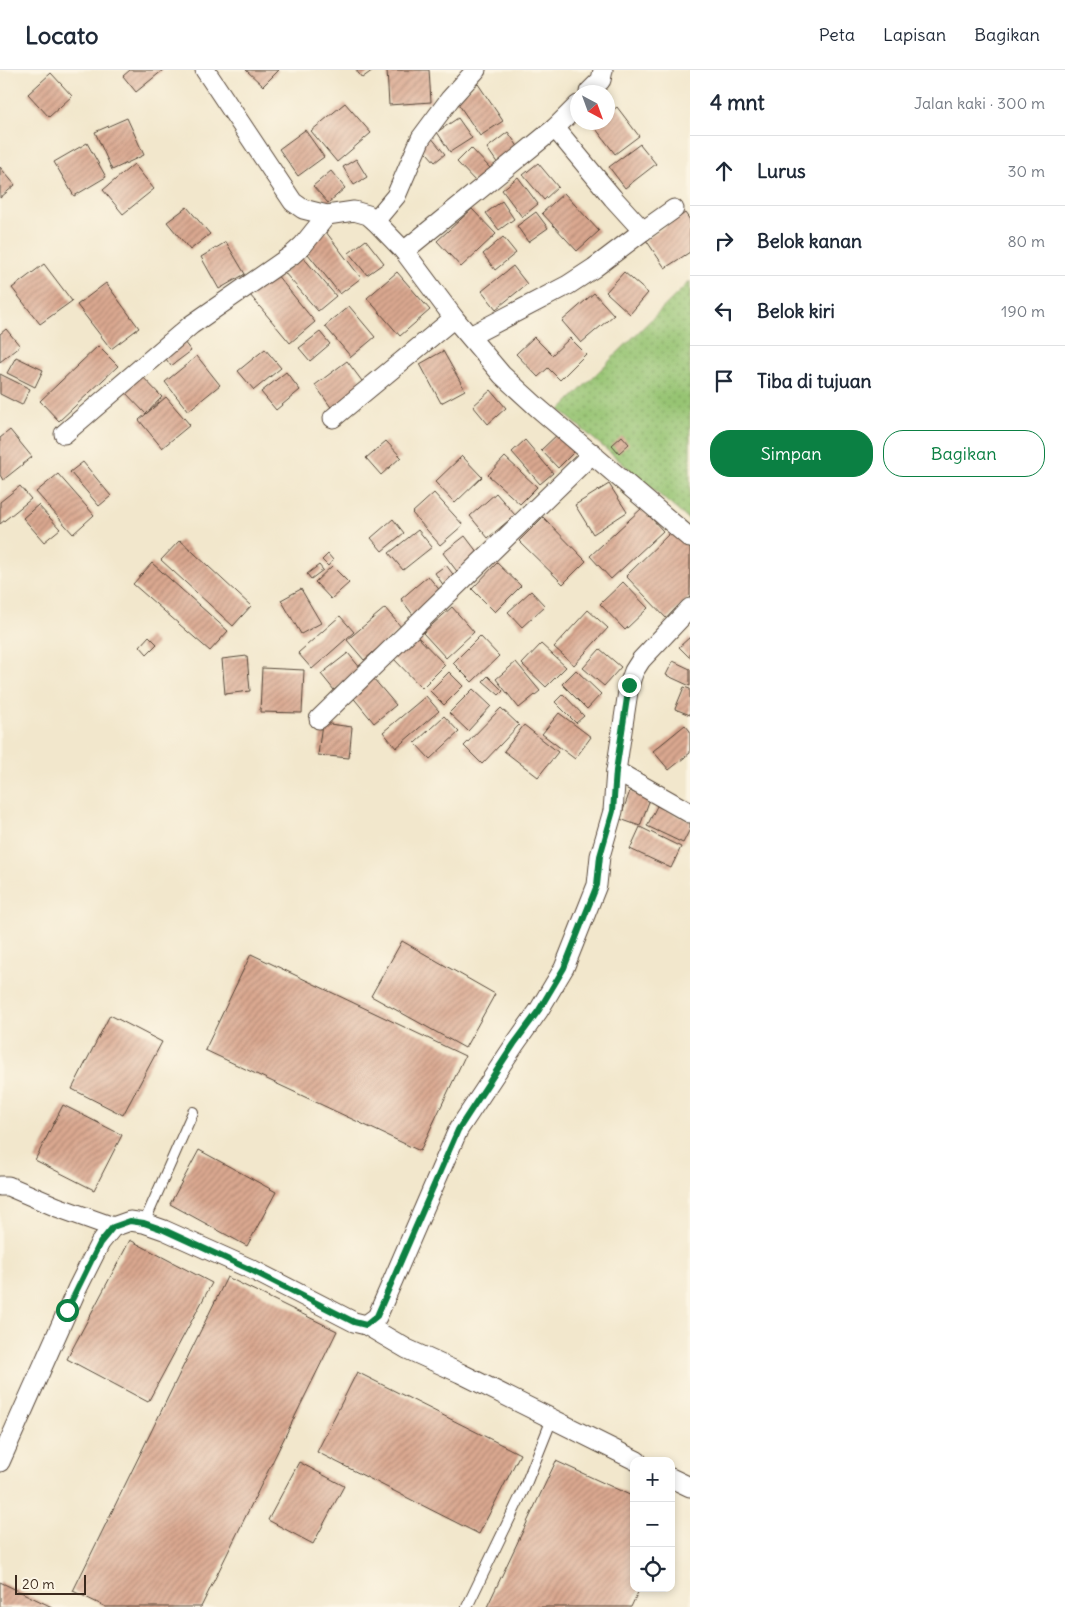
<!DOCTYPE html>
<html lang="id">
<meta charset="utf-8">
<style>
body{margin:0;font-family:Delius,sans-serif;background:#f6f6f7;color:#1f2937}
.controls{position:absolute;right:15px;bottom:15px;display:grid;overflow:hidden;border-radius:10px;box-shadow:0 2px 8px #0003}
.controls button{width:45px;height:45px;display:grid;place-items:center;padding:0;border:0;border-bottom:1px solid #e0e1e3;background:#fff;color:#1f2937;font:25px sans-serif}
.compass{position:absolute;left:570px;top:15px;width:45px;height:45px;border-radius:50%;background:#fff;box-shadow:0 2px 8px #0003;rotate:139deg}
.scale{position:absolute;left:15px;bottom:12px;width:71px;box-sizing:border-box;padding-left:5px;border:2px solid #3b2a1e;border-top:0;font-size:14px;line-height:18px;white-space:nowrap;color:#3b2a1e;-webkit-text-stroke:4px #fcf5e5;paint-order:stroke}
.stop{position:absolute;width:15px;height:15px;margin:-11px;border:4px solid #0b8043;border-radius:50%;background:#fff}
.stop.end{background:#0b8043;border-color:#fff;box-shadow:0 1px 5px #0008}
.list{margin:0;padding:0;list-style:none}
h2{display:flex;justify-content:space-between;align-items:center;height:65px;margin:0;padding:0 20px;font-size:21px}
h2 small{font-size:16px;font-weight:400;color:#747a83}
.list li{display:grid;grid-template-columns:32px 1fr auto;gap:15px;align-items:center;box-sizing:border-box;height:70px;padding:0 20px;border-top:1px solid #e0e1e3}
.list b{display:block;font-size:19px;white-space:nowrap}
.list em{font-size:16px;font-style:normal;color:#747a83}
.actions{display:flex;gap:10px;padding:15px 20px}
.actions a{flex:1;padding:11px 0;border:1px solid #0b8043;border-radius:20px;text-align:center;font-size:18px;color:#0b8043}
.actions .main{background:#0b8043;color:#fff}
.icon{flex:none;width:28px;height:28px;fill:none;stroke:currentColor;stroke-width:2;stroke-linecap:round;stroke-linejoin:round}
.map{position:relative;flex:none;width:690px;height:1537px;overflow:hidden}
header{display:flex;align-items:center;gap:30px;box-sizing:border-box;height:70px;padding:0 25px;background:#fff;border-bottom:1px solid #e0e1e3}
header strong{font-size:24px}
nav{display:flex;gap:28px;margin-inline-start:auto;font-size:18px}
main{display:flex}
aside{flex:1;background:#fff}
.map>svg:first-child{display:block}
.grass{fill:url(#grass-dots);stroke:#697748}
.building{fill:url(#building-hatch)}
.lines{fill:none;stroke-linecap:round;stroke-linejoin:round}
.lane-casing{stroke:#564638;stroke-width:12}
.street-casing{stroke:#564638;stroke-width:21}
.lane{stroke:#fff;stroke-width:10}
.street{stroke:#fff;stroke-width:19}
.route{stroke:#0b8043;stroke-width:6}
</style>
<header>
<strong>Locato</strong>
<nav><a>Peta</a><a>Lapisan</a><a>Bagikan</a></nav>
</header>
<main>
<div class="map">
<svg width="690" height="1537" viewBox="0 0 690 1537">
<defs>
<pattern id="grass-dots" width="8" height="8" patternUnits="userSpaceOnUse" patternTransform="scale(1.25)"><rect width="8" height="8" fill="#97c473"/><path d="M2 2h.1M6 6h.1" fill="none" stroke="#7c9f5e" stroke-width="1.8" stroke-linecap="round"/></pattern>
<pattern id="building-hatch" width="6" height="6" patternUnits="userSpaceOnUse" patternTransform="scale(1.25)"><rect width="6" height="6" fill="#daa890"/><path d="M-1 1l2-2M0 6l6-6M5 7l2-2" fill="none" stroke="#b28975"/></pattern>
</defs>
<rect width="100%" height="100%" fill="#fcf5e5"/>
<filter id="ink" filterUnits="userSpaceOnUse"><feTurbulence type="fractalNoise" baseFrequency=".02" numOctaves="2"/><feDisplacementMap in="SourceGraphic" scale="10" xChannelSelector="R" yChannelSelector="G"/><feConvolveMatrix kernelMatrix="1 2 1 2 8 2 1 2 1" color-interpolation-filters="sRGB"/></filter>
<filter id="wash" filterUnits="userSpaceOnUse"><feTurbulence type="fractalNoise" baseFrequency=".0096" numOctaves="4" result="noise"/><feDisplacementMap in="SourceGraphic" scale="20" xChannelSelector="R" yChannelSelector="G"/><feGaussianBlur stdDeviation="1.12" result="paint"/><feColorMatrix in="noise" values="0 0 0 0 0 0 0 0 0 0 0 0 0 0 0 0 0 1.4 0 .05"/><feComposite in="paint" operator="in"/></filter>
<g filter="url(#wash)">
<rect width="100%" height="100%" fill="#f2e7cc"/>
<polygon class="grass" points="690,211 690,451 560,340"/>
<g id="blocks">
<g class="building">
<polygon points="130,0 163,0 136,22 123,6"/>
<polygon points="246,0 279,0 263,16"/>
<polygon points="356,0 373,0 362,8"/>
<polygon points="387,0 429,0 431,32 389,35"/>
<polygon points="51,3 72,26 49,47 28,24"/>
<polygon points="478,14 503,51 480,66 455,29"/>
<polygon points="345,33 371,63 337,92 311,61"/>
<polygon points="617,37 639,66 615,84 593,55 596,52 608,52 608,44"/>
<polygon points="127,48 144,85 112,100 95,62"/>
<polygon points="458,48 472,68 450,82 437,62"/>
<polygon points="305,60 324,87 298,106 279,79"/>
<polygon points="508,62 519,78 498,94 487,78"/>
<polygon points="430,66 445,84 435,92 420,75"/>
<polygon points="87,73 106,107 74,126 54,92"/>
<polygon points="640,74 656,94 625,118 609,97"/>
<polygon points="471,78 491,99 477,113 457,92"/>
<polygon points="356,89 367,107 354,115 343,97"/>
<polygon points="538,93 558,117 544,130 523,105"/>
<polygon points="134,94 154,119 123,144 103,120"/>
<polygon points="0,97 15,115 0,128"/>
<polygon points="331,101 345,118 328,133 313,116"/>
<polygon points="518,107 538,134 522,147 502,120"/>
<polygon points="564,123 599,161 577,181 542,143"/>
<polygon points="502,131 514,149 499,160 486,143"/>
<polygon points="187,137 210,164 190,180 167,152"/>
<polygon points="472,139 496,164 461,197 437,171"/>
<polygon points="536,142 548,158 528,172 517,156"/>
<polygon points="685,143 690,150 690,182 665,198 646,170"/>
<polygon points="326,162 361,208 340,224 304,179"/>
<polygon points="503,167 516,183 495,200 483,184"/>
<polygon points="366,170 384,193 367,205 349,183"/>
<polygon points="226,172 245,204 219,219 201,187"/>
<polygon points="302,186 336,226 318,241 284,202"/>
<polygon points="44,194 72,231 40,254 12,218"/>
<polygon points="513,196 527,214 496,239 482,221"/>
<polygon points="397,202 430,240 400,266 367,228"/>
<polygon points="624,202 648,223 630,244 606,222"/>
<polygon points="276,204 315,252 290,273 250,225"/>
<polygon points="106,213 139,258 111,279 77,235"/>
<polygon points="594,223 614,245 581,273 562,251"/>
<polygon points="349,236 375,267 351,287 325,256"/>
<polygon points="6,259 20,276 0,292 0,264"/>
<polygon points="320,262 330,274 310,291 299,278"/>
<polygon points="534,267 552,285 570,268 586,284 560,310 548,298 538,307 516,284"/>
<polygon points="184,272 191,281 171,296 164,286"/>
<polygon points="98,276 118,296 59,351 40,331"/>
<polygon points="265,279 281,298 254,320 238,301"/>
<polygon points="443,281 465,320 441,333 420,294"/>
<polygon points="197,286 220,315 188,341 165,312"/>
<polygon points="16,287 43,300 35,317 7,303"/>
<polygon points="347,291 365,315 333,340 315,315"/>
<polygon points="286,302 300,320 276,340 261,322"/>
<polygon points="0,304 30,319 22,335 0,324"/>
<polygon points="140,304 162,327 146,344 123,320"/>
<polygon points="491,320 506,338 488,354 473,336"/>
<polygon points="166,327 190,355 162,378 139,350"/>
<polygon points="10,360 32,387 3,410 0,405 0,368"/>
<polygon points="560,362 576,380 558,398 541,380"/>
<polygon points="622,366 629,374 619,383 612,375"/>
<polygon points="525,370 553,403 540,414 512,382"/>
<polygon points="386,371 401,387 381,405 366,388"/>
<polygon points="462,386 482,407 455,433 435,412"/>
<polygon points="505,387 537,417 520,434 488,405"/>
<polygon points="83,392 111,426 99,436 70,402"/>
<polygon points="58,404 94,445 73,464 36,422"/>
<polygon points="609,414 627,442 593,464 575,435"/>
<polygon points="20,416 31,429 0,454 0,432"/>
<polygon points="434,423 463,455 440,475 412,443"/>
<polygon points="496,423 515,445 488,468 470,446"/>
<polygon points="38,435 60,459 44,472 23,448"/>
<polygon points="642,438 663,461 611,509 590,486"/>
<polygon points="543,447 586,491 563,514 519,471"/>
<polygon points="393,449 404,463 382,481 371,468"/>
<polygon points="418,460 432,477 403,500 389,483"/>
<polygon points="672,461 690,479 690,527 667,549 626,506"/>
<polygon points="465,466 481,487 459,504 443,483"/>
<polygon points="180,470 251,536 233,556 161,490"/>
<polygon points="328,484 333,490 328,496 322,490"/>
<polygon points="152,493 228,561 210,581 133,514"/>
<polygon points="497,493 521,516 495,542 472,519"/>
<polygon points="319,495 323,500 311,509 307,504"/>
<polygon points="446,495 458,511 446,519 435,503"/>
<polygon points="332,496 349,513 331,529 315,512"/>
<polygon points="428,506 442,523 414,546 401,529"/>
<polygon points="623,512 648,538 625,560 600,534"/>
<polygon points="301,519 321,553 301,564 281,530"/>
<polygon points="531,521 545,536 522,557 508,542"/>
<polygon points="452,537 474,562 446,588 423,563"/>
<polygon points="385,538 402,558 364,590 347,570"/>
<polygon points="588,540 608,558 574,595 554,577"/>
<polygon points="340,546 354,562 312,599 298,583"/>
<polygon points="415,564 445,595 422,618 391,586"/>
<polygon points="149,566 157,574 147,584 140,576"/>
<polygon points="480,566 499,586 472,612 453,593"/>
<polygon points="690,567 690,588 679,577"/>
<polygon points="541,574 566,597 546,617 522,594"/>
<polygon points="600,579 621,597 604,616 583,598"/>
<polygon points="348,583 361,599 334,620 321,604"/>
<polygon points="247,586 250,621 225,624 222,589"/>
<polygon points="673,591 690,599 690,616 666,605"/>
<polygon points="516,592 540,621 519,638 496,609"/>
<polygon points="262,598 304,600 302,643 260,642"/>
<polygon points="576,600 601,624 587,639 562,614"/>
<polygon points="449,602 463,616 444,635 430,621"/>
<polygon points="488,606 503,621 499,625 483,611"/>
<polygon points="373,608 396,635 374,653 351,625"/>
<polygon points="684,617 690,619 690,645 675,639"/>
<polygon points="473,619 491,636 468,661 449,643"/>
<polygon points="563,624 584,646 576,653 555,632"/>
<polygon points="426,626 439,641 396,678 383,662"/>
<polygon points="501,638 519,655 482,694 464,676"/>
<polygon points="559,643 591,667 575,689 542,664"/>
<polygon points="444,646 459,662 430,689 415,673"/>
<polygon points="322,653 352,657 349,688 318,685"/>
<polygon points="524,655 558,682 538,707 504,681"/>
<polygon points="685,655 690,661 690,683 669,700 653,681"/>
<polygon points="630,721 650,729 640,756 620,749"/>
<polygon points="657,736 690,751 690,759 683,773 647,756"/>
<polygon points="640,757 681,777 671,798 630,779"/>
<polygon points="402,871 495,924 465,978 371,926"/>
<polygon points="251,884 465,986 420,1081 205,980"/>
<polygon points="110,945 162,972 123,1045 72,1019"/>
<polygon points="63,1035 122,1065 94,1120 35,1090"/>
<polygon points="199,1080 276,1122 247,1176 170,1134"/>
<polygon points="130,1170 212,1213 148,1332 67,1289"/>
<polygon points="227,1207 337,1261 201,1537 106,1537 73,1521"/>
<polygon points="357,1302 520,1384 479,1464 317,1382"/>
<polygon points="556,1391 634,1427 634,1518 640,1518 631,1537 487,1537"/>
<polygon points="299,1392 344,1416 313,1474 268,1450"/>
<polygon points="0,1512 52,1537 0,1537"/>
</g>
</g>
</g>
<g filter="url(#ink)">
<use href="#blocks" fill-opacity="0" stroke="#564638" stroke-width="1"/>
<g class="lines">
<defs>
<g id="lane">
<polyline points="144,1153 193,1042"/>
<polyline points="467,1537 524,1419 552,1349"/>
</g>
<g id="street">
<polyline points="205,0 293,132 303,139 327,145 354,141 368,145 375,151 404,181 454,248 502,305 537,337 690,468"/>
<polyline points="589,22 601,10 603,0"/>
<polyline points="375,151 396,126 421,68 450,29 476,0"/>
<polyline points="643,161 674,139"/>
<polyline points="404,181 555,58 578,35"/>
<polyline points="470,266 568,215 594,198 643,161 613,128 555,58"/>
<polyline points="333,348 454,248"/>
<polyline points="64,364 191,255 292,185 303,175 327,145"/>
<polyline points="319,649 593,383"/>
<polyline points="616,701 690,743"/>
<polyline points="0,1116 8,1116 57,1137 113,1157"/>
<polyline points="366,1255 407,1279 460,1303 637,1391"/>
<polyline points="0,1392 77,1219 100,1173 113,1157 130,1151 144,1153 164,1160 251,1199 354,1252 366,1255 377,1247 458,1060 515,974 539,940 564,898 597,815 600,786 613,741 616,701 629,615 634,601 641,590 690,538"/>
<polyline points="671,1408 690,1417"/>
</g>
</defs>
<use href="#lane" class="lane-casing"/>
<use href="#street" class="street-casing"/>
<use href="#lane" class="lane"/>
<use href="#street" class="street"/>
</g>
</g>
<g class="lines" filter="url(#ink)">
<polyline class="route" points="67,1240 100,1173 113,1157 130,1151 144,1153 164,1160 251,1200 354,1252 366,1255 377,1246 458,1060 514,974 539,940 564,898 597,815 600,786 613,741 616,701 629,615"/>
</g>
</svg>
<div class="controls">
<button>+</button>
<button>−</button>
<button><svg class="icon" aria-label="locate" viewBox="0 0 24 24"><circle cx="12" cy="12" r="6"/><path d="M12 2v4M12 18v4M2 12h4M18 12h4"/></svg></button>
</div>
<svg class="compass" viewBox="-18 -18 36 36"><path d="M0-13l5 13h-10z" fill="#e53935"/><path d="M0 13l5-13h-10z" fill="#747a83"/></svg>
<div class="scale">20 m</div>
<div class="stop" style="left:67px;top:1240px"></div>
<div class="stop end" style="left:629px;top:615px"></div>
</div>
<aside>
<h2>4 mnt<small>Jalan kaki · 300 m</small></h2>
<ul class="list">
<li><svg class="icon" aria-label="ahead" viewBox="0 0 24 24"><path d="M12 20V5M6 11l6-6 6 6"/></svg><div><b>Lurus</b></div><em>30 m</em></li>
<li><svg class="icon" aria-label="right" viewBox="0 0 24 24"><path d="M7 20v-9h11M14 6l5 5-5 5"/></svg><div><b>Belok kanan</b></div><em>80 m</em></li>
<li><svg class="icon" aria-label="left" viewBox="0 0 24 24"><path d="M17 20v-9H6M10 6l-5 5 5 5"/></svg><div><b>Belok kiri</b></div><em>190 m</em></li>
<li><svg class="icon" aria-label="arrive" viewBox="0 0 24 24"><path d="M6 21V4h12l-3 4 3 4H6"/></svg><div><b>Tiba di tujuan</b></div></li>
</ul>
<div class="actions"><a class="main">Simpan</a><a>Bagikan</a></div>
</aside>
</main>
